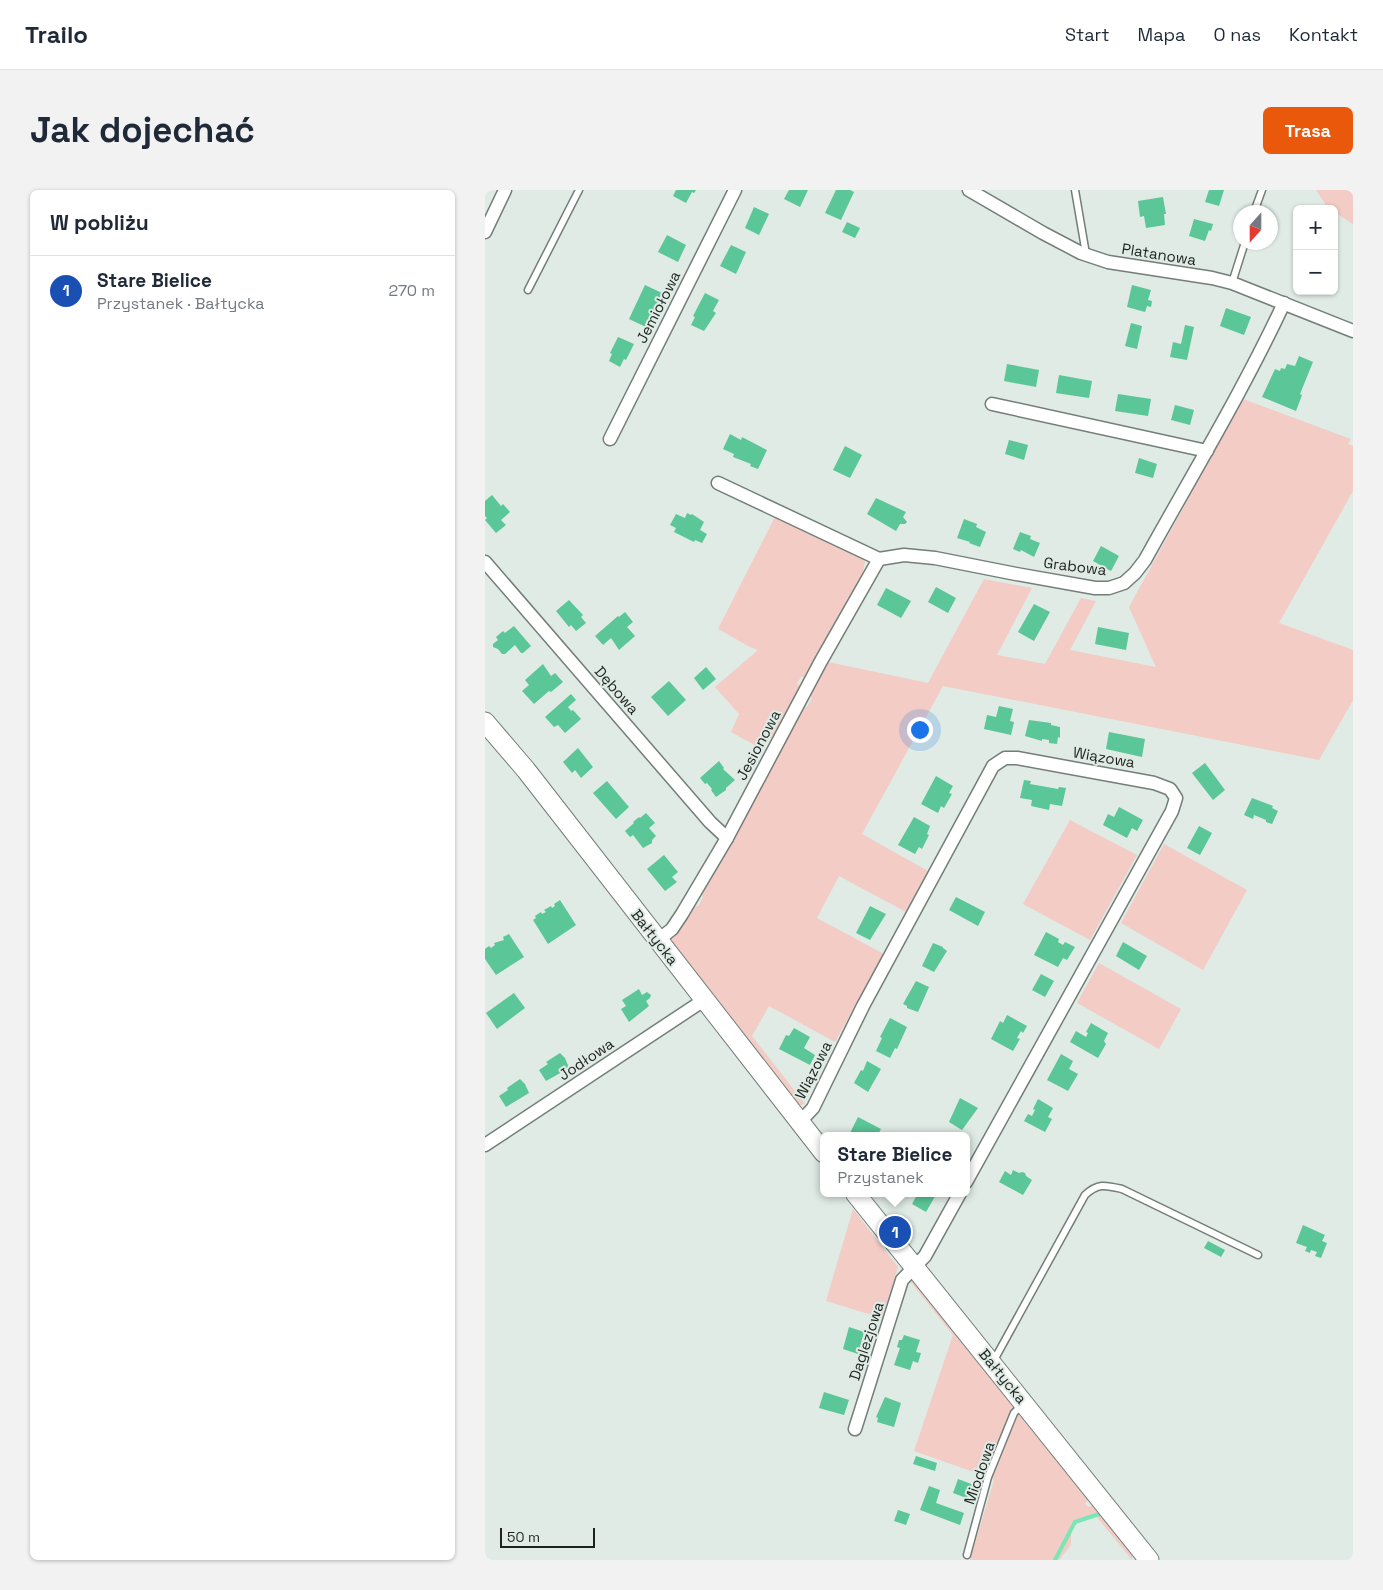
<!DOCTYPE html>
<html lang="pl">
<meta charset="utf-8">
<style>
body{margin:0;font-family:"Space Grotesk",sans-serif;background:#f2f2f3;color:#1f2937}
.controls{position:absolute;right:15px;top:15px;display:grid;overflow:hidden;border-radius:8px;box-shadow:0 1px 4px #0004}
.controls button{width:45px;height:45px;display:grid;place-items:center;padding:0;border:0;border-bottom:1px solid #e0e1e3;background:#fff;color:#1f2937;font:25px sans-serif}
.compass{position:absolute;left:748px;top:15px;width:45px;height:45px;border-radius:50%;background:#fff;box-shadow:0 1px 4px #0004;rotate:201deg}
.scale{position:absolute;left:15px;bottom:12px;width:95px;box-sizing:border-box;padding-left:5px;border:2px solid #1d221f;border-top:0;font-size:14px;line-height:18px;white-space:nowrap;color:#1d221f;-webkit-text-stroke:4px #dfebe4;paint-order:stroke}
.you{position:absolute;left:434px;top:539px;width:18px;height:18px;margin:-12px;border:4px solid #fff;border-radius:50%;background:#1a73e8;box-shadow:0 0 0 8px #1a73e833}
.badge{display:grid;place-items:center;width:32px;height:32px;border-radius:50%;background:#ea580c;color:#fff;font-size:16px;font-weight:700}
.pin{position:absolute;translate:-50% -50%;border:2px solid #fff;box-shadow:0 1px 5px #0006}
.popup{position:absolute;left:335px;top:942px;width:150px;height:65px;box-sizing:border-box;display:grid;place-content:center;border-radius:8px;background:#fff;filter:drop-shadow(0 1px 4px #0005);font-size:16px;white-space:nowrap;color:#747a83}
.popup b{font-size:19px;color:#1f2937}
.popup::after{content:'';position:absolute;left:50%;top:100%;margin-left:-10px;border:10px solid transparent;border-top-color:#fff}
.list{margin:0;padding:0;list-style:none}
h2{display:flex;justify-content:space-between;align-items:center;height:65px;margin:0;padding:0 20px;font-size:21px}
h2 small{font-size:16px;font-weight:400;color:#747a83}
.list li{display:grid;grid-template-columns:32px 1fr auto;gap:15px;align-items:center;box-sizing:border-box;height:70px;padding:0 20px;border-top:1px solid #e0e1e3}
.list b{display:block;font-size:19px;white-space:nowrap}
.list p{margin:0;font-size:16px;white-space:nowrap;color:#747a83}
.list em{font-size:16px;font-style:normal;color:#747a83}
.map{position:relative;flex:none;width:868px;height:1370px;overflow:hidden;border-radius:8px}
header{display:flex;align-items:center;gap:30px;box-sizing:border-box;height:70px;padding:0 25px;background:#fff;border-bottom:1px solid #e0e1e3}
header strong{font-size:24px}
nav{display:flex;gap:28px;margin-inline-start:auto;font-size:18px}
.intro{display:flex;align-items:center;justify-content:space-between;box-sizing:border-box;height:120px;padding:0 30px}
h1{margin:0;font-size:35px}
.button{padding:12px 22px;border-radius:8px;background:#ea580c;color:#fff;font-size:18px;font-weight:700}
main{display:flex;gap:30px;padding:0 30px}
aside{flex:1;background:#fff;border-radius:8px;box-shadow:0 1px 4px #0004}
.map>svg:first-child{display:block}
.green{fill:#f2ccc5}
.lines{fill:none;stroke-linecap:round;stroke-linejoin:round}
.stream{stroke:#7be6b5;stroke-width:4}
.building{fill:#5bc697}
.lane-casing{stroke:#737e78;stroke-width:9}
.street-casing{stroke:#737e78;stroke-width:15}
.secondary-casing{stroke:#737e78;stroke-width:21}
.lane{stroke:#fff;stroke-width:6}
.street{stroke:#fff;stroke-width:12}
.secondary{stroke:#fff;stroke-width:19}
.labels{text-anchor:middle;dominant-baseline:central;stroke-width:4;stroke-linejoin:round;paint-order:stroke}
.street-label{font-size:15px;fill:#1d221f;stroke:#dfebe4}
</style>
<header>
<strong>Trailo</strong>
<nav><a>Start</a><a>Mapa</a><a>O nas</a><a>Kontakt</a></nav>
</header>
<div class="intro"><h1>Jak dojechać</h1><a class="button">Trasa</a></div>
<main>
<aside>
<h2>W pobliżu<small></small></h2>
<ul class="list">
<li><span class="badge" style="background:#1a4fb4">1</span><div><b>Stare Bielice</b><p>Przystanek · Bałtycka</p></div><em>270 m</em></li>
</ul>
</aside>
<div class="map">
<svg width="868" height="1370" viewBox="0 0 868 1370">
<rect width="100%" height="100%" fill="#dfebe4"/>
<g class="green">
<polygon points="831,0 868,0 868,34 849,22 849,19 843,18"/>
<polygon points="758,209 866,249 863,254 868,256 868,301 794,433 868,460 868,510 834,570 458,496 377,644 443,681 421,722 354,686 332,728 399,764 350,852 284,816 267,846 320,914 316,915 311,914 185,753 185,749 208,718 214,715 218,707 217,703 317,518 322,517 327,508 325,504 343,472 443,493 499,389 547,398 512,465 560,474 596,408 611,411 585,460 671,477 644,417"/>
<polygon points="292,323 377,365 380,372 377,386 323,487 316,487 312,493 317,499 291,547 283,548 277,559 246,542 254,524 230,497 273,460 265,457 233,439"/>
<polygon points="585,630 652,665 605,750 538,714"/>
<polygon points="679,654 762,700 718,780 636,733"/>
<polygon points="614,773 696,819 674,859 592,813"/>
<polygon points="368,1019 413,1077 397,1128 341,1111"/>
<polygon points="427,1088 530,1216 500,1286 429,1261 468,1145 424,1090"/>
<polygon points="537,1224 606,1307 600,1313 603,1317 612,1314 647,1362 647,1370 611,1326 591,1334 586,1340 586,1355 574,1370 485,1370 509,1290 505,1288 532,1226"/>
</g>
<g class="lines">
<polyline class="stream" points="570,1370 590,1332 617,1323"/>
</g>
<g class="building">
<polygon points="191,0 211,0 209,3 207,2 201,13 188,6"/>
<polygon points="304,0 323,0 315,17 299,9"/>
<polygon points="351,0 365,0 369,2 356,30 340,23"/>
<polygon points="724,0 739,0 734,16 720,12"/>
<polygon points="678,7 681,24 679,24 680,35 661,38 659,26 655,27 653,11"/>
<polygon points="269,17 284,24 274,45 260,38"/>
<polygon points="709,29 728,34 726,41 724,40 720,51 704,46"/>
<polygon points="362,32 375,38 370,48 357,42"/>
<polygon points="182,45 201,55 193,72 173,62"/>
<polygon points="246,55 261,62 251,84 235,76"/>
<polygon points="160,95 177,103 161,137 144,129"/>
<polygon points="647,95 666,100 663,110 667,111 666,117 662,116 660,122 642,117"/>
<polygon points="220,103 234,110 228,121 231,123 219,141 206,135 210,127 208,126"/>
<polygon points="741,118 766,127 759,145 735,136"/>
<polygon points="646,133 657,136 652,159 640,156"/>
<polygon points="700,135 709,137 702,170 685,167 688,152 696,154"/>
<polygon points="133,147 149,154 141,170 139,169 135,177 124,171 127,164 125,163"/>
<polygon points="814,166 828,172 815,204 817,205 811,221 777,207 790,179 795,181 796,178 800,179 802,174 810,176"/>
<polygon points="522,174 554,180 551,197 519,191"/>
<polygon points="574,185 607,191 604,208 571,203"/>
<polygon points="633,204 666,209 663,226 630,221"/>
<polygon points="690,215 709,220 705,235 686,230"/>
<polygon points="245,244 256,250 257,247 282,260 273,279 265,276 266,274 248,267 249,264 238,259"/>
<polygon points="524,250 543,255 539,270 520,264"/>
<polygon points="360,256 377,265 365,288 348,280"/>
<polygon points="654,268 672,274 668,288 650,283"/>
<polygon points="7,305 16,316 18,314 25,322 16,330 21,335 11,343 0,330 2,328 0,326 0,311"/>
<polygon points="391,308 421,322 418,327 422,332 420,334 415,334 411,341 382,324"/>
<polygon points="202,323 206,325 207,324 219,332 215,340 222,344 217,353 210,350 209,352 189,342 191,338 185,335 191,324 200,328"/>
<polygon points="479,329 492,334 491,337 501,342 495,357 484,353 485,352 472,348"/>
<polygon points="535,342 546,346 545,349 555,353 549,367 536,360 535,362 528,359"/>
<polygon points="616,356 634,366 626,381 608,371"/>
<polygon points="451,397 471,408 463,423 443,412"/>
<polygon points="401,398 426,411 416,428 392,415"/>
<polygon points="84,410 98,425 96,427 101,433 91,441 86,435 84,437 71,421"/>
<polygon points="549,414 565,422 549,451 533,442"/>
<polygon points="140,422 148,432 142,437 150,446 134,460 126,448 118,455 110,446 133,426 134,427"/>
<polygon points="29,436 46,456 38,463 36,463 30,455 20,464 17,464 13,459 8,457 8,454 13,450 11,447 18,441 20,443"/>
<polygon points="613,437 644,443 641,460 610,454"/>
<polygon points="58,474 66,486 70,483 78,492 66,502 64,501 49,514 37,501 44,495 40,490"/>
<polygon points="221,477 231,489 218,500 209,488"/>
<polygon points="184,491 201,510 183,526 166,507"/>
<polygon points="86,504 91,510 83,517 86,521 88,520 96,529 80,543 73,535 69,537 60,527"/>
<polygon points="514,516 528,519 525,531 529,532 526,545 499,539 502,525 511,527"/>
<polygon points="544,530 566,533 566,535 575,537 575,548 573,547 572,554 564,553 564,550 557,549 557,551 540,546"/>
<polygon points="624,542 660,549 657,567 621,559"/>
<polygon points="93,558 108,577 96,588 90,580 87,583 78,572"/>
<polygon points="234,571 239,578 238,579 250,590 241,598 241,600 231,607 226,600 227,599 222,593 220,594 215,588"/>
<polygon points="720,573 740,600 728,610 707,583"/>
<polygon points="451,586 468,596 464,603 467,604 459,618 456,616 453,623 436,614"/>
<polygon points="539,590 546,591 545,594 573,599 574,597 581,598 577,616 565,614 564,620 546,616 547,610 535,608"/>
<polygon points="122,591 144,617 131,629 108,603"/>
<polygon points="767,608 788,616 787,618 793,621 787,634 781,632 781,630 769,625 768,629 759,625"/>
<polygon points="634,617 658,630 652,641 647,638 642,648 618,635 623,624 629,627"/>
<polygon points="161,623 170,633 164,638 171,646 167,650 167,653 158,658 148,645 145,647 140,641 149,633 148,632 154,627 155,628"/>
<polygon points="429,627 445,636 442,644 444,645 437,659 434,657 430,664 413,655"/>
<polygon points="714,636 727,643 715,665 702,658"/>
<polygon points="179,665 193,682 187,687 192,692 180,701 162,679"/>
<polygon points="471,707 500,722 493,736 464,720"/>
<polygon points="75,710 91,735 63,754 48,730 51,728 50,726 56,722 57,724 61,722 59,720 66,716 67,718 70,716 69,714"/>
<polygon points="385,716 401,724 385,750 371,743"/>
<polygon points="561,742 574,749 573,752 578,755 580,752 590,757 582,770 578,768 573,777 549,765"/>
<polygon points="24,744 39,767 11,785 0,769 0,759 4,756 6,758 10,755 9,753 19,750 18,747"/>
<polygon points="638,752 662,766 654,780 631,766"/>
<polygon points="448,753 458,757 458,758 462,761 449,782 437,776"/>
<polygon points="556,784 569,791 560,807 547,800"/>
<polygon points="431,791 444,797 433,822 422,818 422,816 418,814"/>
<polygon points="154,799 157,805 162,802 166,805 165,808 161,811 164,816 144,832 136,819 141,816 137,810"/>
<polygon points="29,803 40,818 12,839 1,823"/>
<polygon points="522,825 542,836 538,843 536,841 532,848 535,849 528,861 506,849 515,831 518,833"/>
<polygon points="405,828 422,837 412,859 410,858 405,868 391,861 397,848 395,847"/>
<polygon points="606,833 623,843 619,851 621,854 613,868 585,852 591,841 601,847 603,843 601,842"/>
<polygon points="309,838 325,847 319,858 330,865 325,875 294,859 301,845 304,846"/>
<polygon points="75,863 80,868 84,878 61,891 54,880 63,874 61,872"/>
<polygon points="576,864 588,871 584,879 593,884 583,901 562,890"/>
<polygon points="382,871 396,879 383,902 369,893 376,880 378,881"/>
<polygon points="35,889 40,894 44,903 21,917 14,906 23,900 22,898"/>
<polygon points="475,908 493,918 477,940 464,932"/>
<polygon points="553,909 568,918 563,927 567,929 560,942 539,931 543,924 547,926 550,920 548,919"/>
<polygon points="373,927 396,939 392,946 364,945"/>
<polygon points="528,980 534,983 537,982 540,983 541,986 547,990 538,1005 514,992 520,981 526,985"/>
<polygon points="433,1003 452,1003 441,1022 427,1014"/>
<polygon points="818,1035 840,1045 837,1051 842,1053 836,1068 830,1066 832,1062 826,1060 825,1063 820,1061 822,1057 811,1053"/>
<polygon points="723,1051 740,1060 736,1067 719,1058"/>
<polygon points="364,1137 379,1142 373,1164 358,1159"/>
<polygon points="419,1145 435,1150 431,1162 436,1163 433,1173 428,1171 425,1180 409,1175 415,1158 412,1157 414,1150 417,1150"/>
<polygon points="339,1202 364,1210 359,1225 334,1218"/>
<polygon points="400,1207 416,1213 409,1237 392,1232 393,1228 391,1227"/>
<polygon points="431,1266 452,1273 450,1281 428,1274"/>
<polygon points="473,1289 489,1295 484,1309 468,1303"/>
<polygon points="444,1296 455,1300 451,1313 479,1323 475,1335 435,1320"/>
<polygon points="413,1320 425,1324 421,1335 409,1331"/>
</g>
<g class="lines">
<defs>
<g id="lane">
<polyline points="590,0 601,64"/>
<polyline points="769,22 777,0"/>
<polyline points="747,93 760,52"/>
<polyline points="43,100 94,0"/>
<path d="M508,1172L600,1005C613,993 620,995 637,999L773,1065"/>
<polyline points="482,1365 503,1287 529,1223 536,1216"/>
</g>
<g id="street">
<polyline points="484,0 558,43 596,63 623,72 727,88 747,93 868,141"/>
<polyline points="0,42 20,0"/>
<polyline points="507,214 722,261"/>
<polyline points="125,249 250,0"/>
<path d="M233,293L394,369L419,365L450,368L531,384L610,398H624L639,393L650,383L660,370C707,285 758,201 799,113"/>
<polyline points="0,372 225,632 242,648"/>
<polyline points="172,751 187,739 197,724 242,648 336,471 394,369"/>
<polyline points="314,933 328,918 378,816 508,576 520,568 532,568 669,593 685,599 691,608 687,621 481,992"/>
<polyline points="0,955 219,810"/>
<polyline points="370,1239 417,1090 440,1066 475,1003"/>
</g>
<g id="secondary">
<polyline points="0,532 41,580 339,963"/>
<polyline points="370,1003 664,1370"/>
</g>
</defs>
<use href="#lane" class="lane-casing"/>
<use href="#street" class="street-casing"/>
<use href="#secondary" class="secondary-casing"/>
<use href="#lane" class="lane"/>
<use href="#street" class="street"/>
<use href="#secondary" class="secondary"/>
</g>
<g class="labels">
<g class="street-label">
<text transform="translate(674 64) rotate(9)">Platanowa</text>
<text transform="translate(173 117) rotate(-63)">Jemiołowa</text>
<text transform="translate(590 376) rotate(7)">Grabowa</text>
<text transform="translate(132 500) rotate(49)">Dębowa</text>
<text transform="translate(273 555) rotate(-62)">Jesionowa</text>
<text transform="translate(619 567) rotate(10)">Wiązowa</text>
<text transform="translate(170 747) rotate(52)">Bałtycka</text>
<text transform="translate(101 869) rotate(-34)">Jodłowa</text>
<text transform="translate(328 880) rotate(-63)">Wiązowa</text>
<text transform="translate(381 1151) rotate(-72)">Daglezjowa</text>
<text transform="translate(518 1186) rotate(51)">Bałtycka</text>
<text transform="translate(494 1283) rotate(-71)">Miodowa</text>
</g>
</g>
</svg>
<div class="controls">
<button>+</button>
<button>−</button>
</div>
<svg class="compass" viewBox="-18 -18 36 36"><path d="M0-13l5 13h-10z" fill="#e53935"/><path d="M0 13l5-13h-10z" fill="#747a83"/></svg>
<div class="scale">50 m</div>
<div class="you"></div>
<div class="pin badge" style="left:410px;top:1042px;background:#1a4fb4">1</div>
<div class="popup"><b>Stare Bielice</b>Przystanek</div>
</div>
</main>
